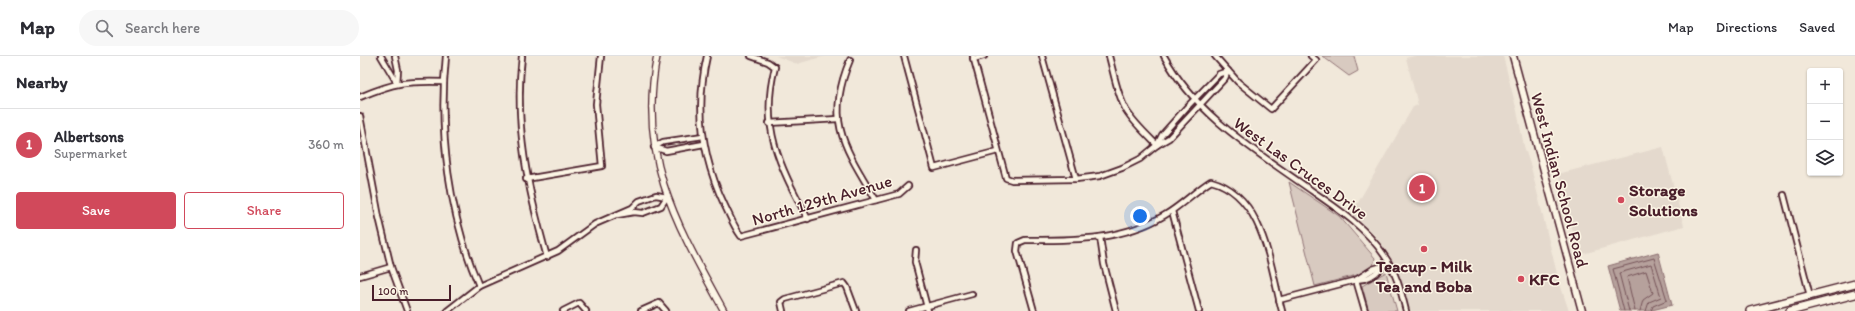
<!DOCTYPE html>
<meta charset="utf-8">
<style>
body{margin:0;font-family:Itim,sans-serif;background:#f7f7f7;color:#2b2b33}
.controls{position:absolute;right:12px;top:12px;display:grid;overflow:hidden;border-radius:4px;box-shadow:0 1px 3px #0004}
.controls button{width:36px;height:36px;display:grid;place-items:center;padding:0;border:0;border-bottom:1px solid #e1e1e2;background:#fff;color:#2b2b33;font:20px sans-serif}
.scale{position:absolute;left:12px;bottom:10px;width:79px;box-sizing:border-box;padding-left:4px;border:2px solid #4a1f2b;border-top:0;font-size:11px;line-height:14px;white-space:nowrap;color:#4a1f2b;-webkit-text-stroke:3px #fcf5e5;paint-order:stroke}
.you{position:absolute;left:780px;top:160px;width:14px;height:14px;margin:-10px;border:3px solid #fff;border-radius:50%;background:#1a73e8;box-shadow:0 0 0 6px #1a73e833}
.badge{display:grid;place-items:center;width:26px;height:26px;border-radius:50%;background:#d1495b;color:#fff;font-size:13px;font-weight:700}
.pin{position:absolute;translate:-50% -50%;border:2px solid #fff;box-shadow:0 1px 4px #0006}
.list{margin:0;padding:0;list-style:none}
h2{display:flex;justify-content:space-between;align-items:center;height:52px;margin:0;padding:0 16px;font-size:17px}
h2 small{font-size:13px;font-weight:400;color:#7c7c81}
.list li{display:grid;grid-template-columns:26px 1fr auto;gap:12px;align-items:center;box-sizing:border-box;height:72px;padding:0 16px;border-top:1px solid #e1e1e2}
.list b{display:block;font-size:15px;white-space:nowrap}
.list p{margin:0;font-size:13px;white-space:nowrap;color:#7c7c81}
.list em{font-size:13px;font-style:normal;color:#7c7c81}
.actions{display:flex;gap:8px;padding:12px 16px}
.actions a{flex:1;padding:9px 0;border:1px solid #d1495b;border-radius:4px;text-align:center;font-size:14px;color:#d1495b}
.actions .main{background:#d1495b;color:#fff}
.icon{flex:none;width:22px;height:22px;fill:none;stroke:currentColor;stroke-width:2;stroke-linecap:round;stroke-linejoin:round}
.map{position:relative;flex:none;width:1495px;height:255px;overflow:hidden}
header{display:flex;align-items:center;gap:24px;box-sizing:border-box;height:56px;padding:0 20px;background:#fff;border-bottom:1px solid #e1e1e2}
header strong{font-size:19px}
nav{display:flex;gap:22px;margin-inline-start:auto;font-size:14px}
.search{width:280px;height:36px;background:#f7f7f7;display:flex;align-items:center;gap:10px;box-sizing:border-box;padding:0 14px;border-radius:22px;color:#7c7c81;font-size:15px}
main{display:flex}
aside{flex:1;background:#fff}
.map>svg:first-child{display:block}
.built{fill:#e4d9cd}
.green{fill:#d8cac0;stroke:#917476}
.water{fill:#b6a19c;stroke:#8b6d6f}
.lines{fill:none;stroke-linecap:round;stroke-linejoin:round}
.shore{stroke:#755358;stroke-width:1}
.minor-casing{stroke:#4a1f2b;stroke-width:8}
.tertiary-casing{stroke:#4a1f2b;stroke-width:8}
.secondary-casing{stroke:#4a1f2b;stroke-width:9}
.primary-casing{stroke:#4a1f2b;stroke-width:10}
.minor{stroke:#fcf5e5;stroke-width:4.5}
.tertiary{stroke:#fcf5e5;stroke-width:5.5}
.secondary{stroke:#fcf5e5;stroke-width:6}
.primary{stroke:#fcf5e5;stroke-width:7}
.poi-dot{fill:#d1495b;stroke:#fcf5e5;stroke-width:1.5}
.labels{text-anchor:middle;dominant-baseline:central;stroke-width:3;stroke-linejoin:round;paint-order:stroke}
.street-label{font-size:17px;fill:#4a1f2b;stroke:#fcf5e5}
.poi-label{font-size:17px;font-weight:bold;fill:#4a1f2b;stroke:#fcf5e5;text-anchor:start}
</style>
<header>
<strong>Map</strong>
<div class="search"><svg class="icon" aria-label="search" viewBox="0 0 24 24"><circle cx="10" cy="10" r="6"/><path d="M15 15l6 6"/></svg>Search here</div>
<nav><a>Map</a><a>Directions</a><a>Saved</a></nav>
</header>
<main>
<aside>
<h2>Nearby<small></small></h2>
<ul class="list">
<li><span class="badge">1</span><div><b>Albertsons</b><p>Supermarket</p></div><em>360 m</em></li>
</ul>
<div class="actions"><a class="main">Save</a><a>Share</a></div>
</aside>
<div class="map">
<svg width="1495" height="255" viewBox="0 0 1495 255">
<rect width="100%" height="100%" fill="#f1e8da"/>
<filter id="ink" filterUnits="userSpaceOnUse"><feTurbulence type="fractalNoise" baseFrequency=".025" numOctaves="2"/><feDisplacementMap in="SourceGraphic" scale="8" xChannelSelector="R" yChannelSelector="G"/><feConvolveMatrix kernelMatrix="1 2 1 2 8 2 1 2 1" color-interpolation-filters="sRGB"/></filter>
<g filter="url(#ink)">
<g class="built">
<polygon points="416,0 465,0 437,8"/>
<polygon points="1054,0 1143,0 1157,55 1164,90 1171,111 1198,222 1209,255 1050,255 1041,224 1030,200 1015,179 992,157 1053,51 1058,49 1046,2"/>
<polygon points="1303,91 1324,170 1219,199 1198,118"/>
</g>
<g class="green">
<polygon points="962,0 994,0 998,15 989,20"/>
<polygon points="929,126 979,160 1015,202 1013,210 997,219 955,230"/>
<polygon points="1026,216 1037,255 1009,255 1002,230"/>
</g>
<polygon class="water" points="1298,196 1312,249 1288,255 1260,255 1248,210"/>
<g class="lines">
<g class="shore">
<polyline points="1264,255 1253,213 1294,202 1307,244 1293,250 1291,255"/>
<polyline points="1269,255 1259,217 1291,208 1301,241 1289,246 1286,255"/>
<polyline points="1275,255 1267,221 1286,215 1293,237 1283,244 1280,255"/>
</g>
<defs>
<g id="minor">
<polyline points="21,0 37,27"/>
<polyline points="35,0 38,14 37,27"/>
<path d="M86,0C78,77 89,159 119,230"/>
<path d="M162,0C154,70 168,134 187,201"/>
<path d="M347,0C335,52 342,102 365,150C370,160 374,171 381,180L539,138L548,130"/>
<path d="M391,0L408,6L415,11C399,72 420,110 448,163"/>
<polyline points="544,0 574,112 638,95"/>
<polyline points="613,0 646,122 652,124 716,123 740,120 762,112 780,103 797,89 809,82 865,22 868,15"/>
<polyline points="682,0 716,123"/>
<path d="M749,0C754,18 757,38 766,54C774,67 786,78 797,89"/>
<path d="M804,0C837,61 899,97 955,137C981,155 1006,172 1024,199C1036,216 1041,235 1046,255"/>
<polyline points="855,0 878,26 911,53 956,4 951,0"/>
<polyline points="613,3 624,0"/>
<path d="M490,4C464,65 485,92 516,144"/>
<path d="M0,41C35,26 47,25 84,26"/>
<polyline points="0,60 19,161 31,211 47,255"/>
<polyline points="409,67 478,63"/>
<polyline points="797,89 802,79 827,51 859,18 868,15"/>
<polyline points="294,91 306,95 344,88"/>
<polyline points="294,91 303,86 343,80"/>
<polyline points="166,123 242,110 236,48 241,0"/>
<polyline points="1424,139 1450,240"/>
<polyline points="812,155 839,255"/>
<polyline points="740,181 744,208 756,255"/>
<polyline points="556,194 555,206 568,255"/>
<polyline points="0,220 31,211"/>
<polyline points="996,224 1013,213 1029,208"/>
<polyline points="996,224 1005,255"/>
<path d="M919,244L996,224C1007,224 1014,220 1021,212"/>
<polyline points="87,255 119,230 198,195 235,168 272,152 279,145 296,139 307,141 301,150 283,157 274,156 257,159"/>
<polyline points="203,255 219,247 226,255"/>
<polyline points="281,255 299,247 306,255"/>
<polyline points="423,255 421,246 425,243 484,227 487,231 496,255"/>
<polyline points="549,255 612,238"/>
<path d="M674,255L657,195L658,187L665,184C713,184 762,185 805,159C822,149 835,135 851,125C904,139 910,210 922,255"/>
</g>
<path id="tertiary" d="M297,0C277,102 317,169 364,255"/>
<polyline id="secondary" points="1153,0 1222,255"/>
<g id="primary">
<polyline points="1390,255 1495,228"/>
<polyline points="1430,255 1495,238"/>
</g>
</defs>
<use href="#minor" class="minor-casing"/>
<use href="#tertiary" class="tertiary-casing"/>
<use href="#secondary" class="secondary-casing"/>
<use href="#primary" class="primary-casing"/>
<use href="#minor" class="minor"/>
<use href="#tertiary" class="tertiary"/>
<use href="#secondary" class="secondary"/>
<use href="#primary" class="primary"/>
</g>
</g>
<g class="poi-dot">
<circle cx="1261" cy="144" r="4"/>
<circle cx="1064" cy="193" r="4"/>
<circle cx="1161" cy="223" r="4"/>
</g>
<g class="labels">
<g class="street-label">
<text transform="translate(941 112) rotate(36)">West Las Cruces Drive</text>
<text transform="translate(1200 124) rotate(75)">West Indian School Road</text>
<text transform="translate(462 144) rotate(-16)">North 129th Avenue</text>
</g>
<g class="poi-label">
<text x="1269" y="134">Storage<tspan x="1269" dy="20">Solutions</tspan></text>
<text x="1064" y="210" text-anchor="middle">Teacup - Milk<tspan x="1064" dy="20">Tea and Boba</tspan></text>
<text x="1169" y="223">KFC</text>
</g>
</g>
</svg>
<div class="controls">
<button>+</button>
<button>−</button>
<button><svg class="icon" aria-label="layers" viewBox="0 0 24 24"><path d="M12 4l9 5-9 5-9-5zM3 14l9 5 9-5"/></svg></button>
</div>
<div class="scale">100 m</div>
<div class="you"></div>
<div class="pin badge" style="left:1062px;top:132px">1</div>
</div>
</main>
